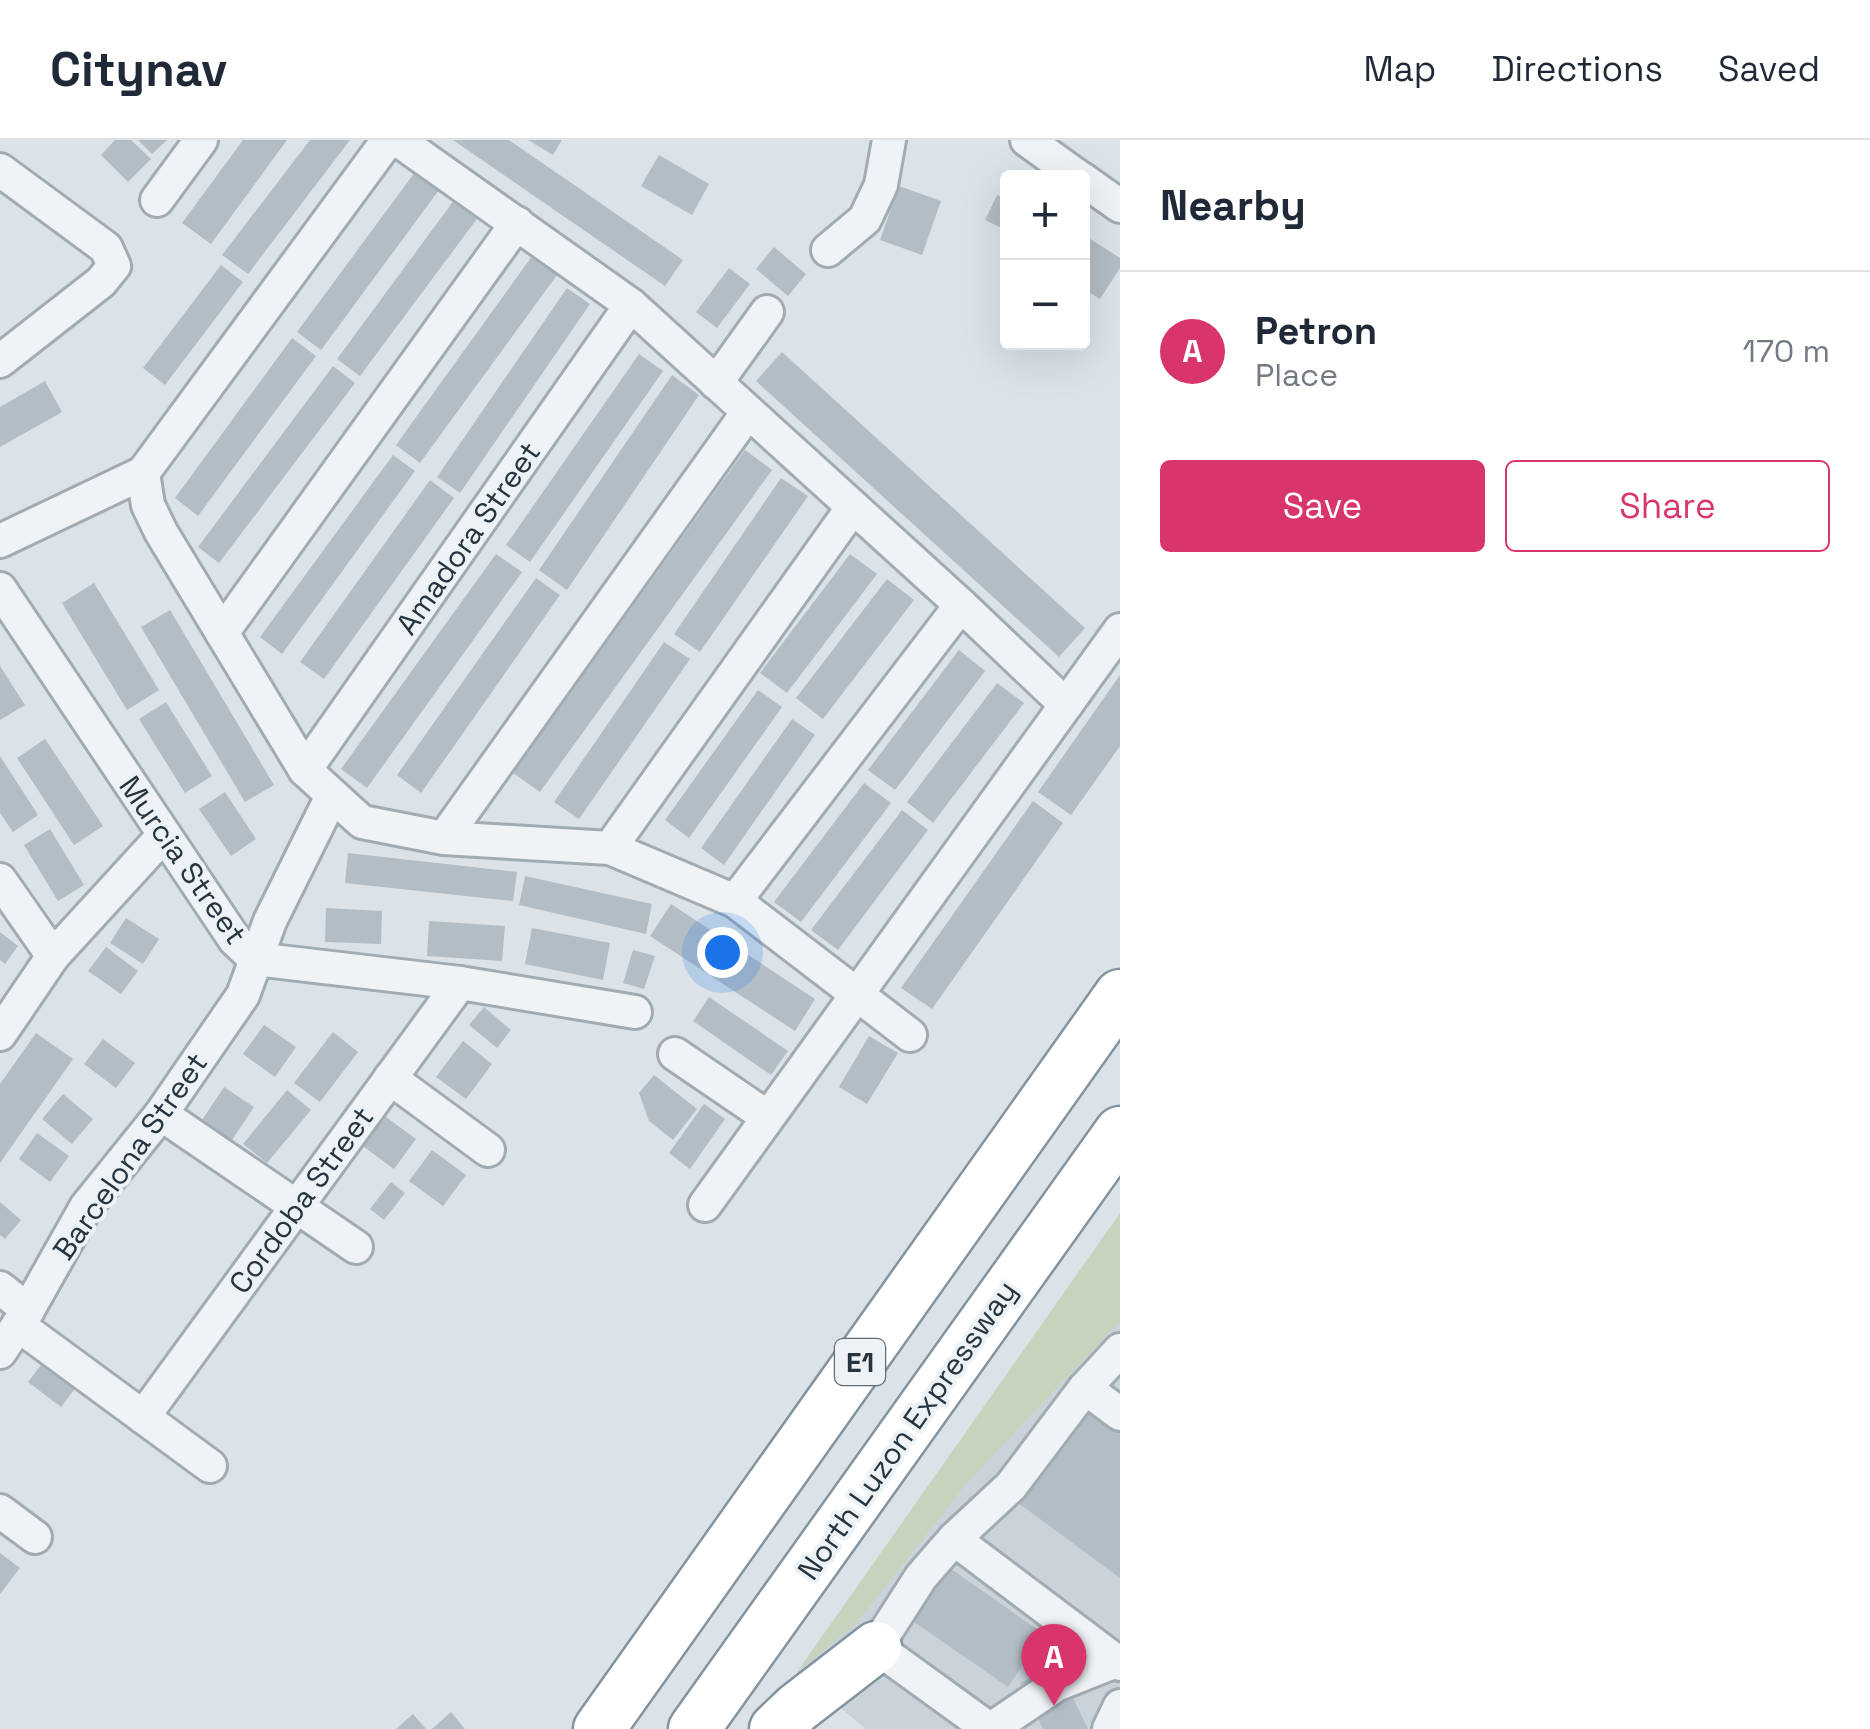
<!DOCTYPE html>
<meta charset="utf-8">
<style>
body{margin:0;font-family:"Space Grotesk",sans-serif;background:#f6f6f7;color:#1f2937}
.controls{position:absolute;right:30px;top:30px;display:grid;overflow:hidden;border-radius:10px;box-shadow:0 10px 40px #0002}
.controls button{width:90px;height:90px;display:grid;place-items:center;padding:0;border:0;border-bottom:2px solid #e0e1e3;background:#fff;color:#1f2937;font:50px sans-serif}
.you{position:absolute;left:722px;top:812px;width:35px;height:35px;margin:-25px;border:8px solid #fff;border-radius:50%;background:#1a73e8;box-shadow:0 0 0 15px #1a73e833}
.badge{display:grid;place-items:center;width:65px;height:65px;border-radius:50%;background:#d9356d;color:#fff;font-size:32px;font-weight:700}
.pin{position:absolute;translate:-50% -82px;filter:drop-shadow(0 2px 5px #0008)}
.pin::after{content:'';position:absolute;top:52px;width:35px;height:30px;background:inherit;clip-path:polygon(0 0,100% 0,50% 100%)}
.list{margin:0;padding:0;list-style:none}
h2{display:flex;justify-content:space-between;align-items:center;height:130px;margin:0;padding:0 40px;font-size:42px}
h2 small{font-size:32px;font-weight:400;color:#747a83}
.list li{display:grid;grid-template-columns:65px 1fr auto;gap:30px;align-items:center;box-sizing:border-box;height:160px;padding:0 40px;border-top:2px solid #e0e1e3}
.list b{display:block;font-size:38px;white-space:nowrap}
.list p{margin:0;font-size:32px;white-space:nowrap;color:#747a83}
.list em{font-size:32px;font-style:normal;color:#747a83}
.actions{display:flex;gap:20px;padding:30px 40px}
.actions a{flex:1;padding:22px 0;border:2px solid #d9356d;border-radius:10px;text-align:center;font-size:35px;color:#d9356d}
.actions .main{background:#d9356d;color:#fff}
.map{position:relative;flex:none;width:1120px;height:1589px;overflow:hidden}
header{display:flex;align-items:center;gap:60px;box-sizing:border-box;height:140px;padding:0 50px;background:#fff;border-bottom:2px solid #e0e1e3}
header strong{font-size:48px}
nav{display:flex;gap:55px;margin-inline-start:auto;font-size:35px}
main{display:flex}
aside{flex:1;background:#fff}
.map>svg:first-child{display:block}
.built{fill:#cad3da}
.green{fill:#c6d3bd}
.building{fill:#b3bdc5}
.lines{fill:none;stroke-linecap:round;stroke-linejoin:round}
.minor-casing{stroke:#a1abb2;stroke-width:38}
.highway-casing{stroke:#8294a0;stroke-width:55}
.minor{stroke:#eff3f6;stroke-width:32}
.highway{stroke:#fff;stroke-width:50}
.labels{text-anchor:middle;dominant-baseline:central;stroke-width:8;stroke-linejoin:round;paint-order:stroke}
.shield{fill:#ecf2f5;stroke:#616d76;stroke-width:2.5}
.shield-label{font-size:28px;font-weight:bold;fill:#25343f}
.street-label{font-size:30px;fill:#25343f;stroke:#ecf2f5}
</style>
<header>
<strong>Citynav</strong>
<nav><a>Map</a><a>Directions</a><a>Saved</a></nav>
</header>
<main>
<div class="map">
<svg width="1120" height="1589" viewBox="0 0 1120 1589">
<rect width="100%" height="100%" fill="#dce3e8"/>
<polygon class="built" points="1120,1076 1120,1589 866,1589 797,1532"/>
<polygon class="green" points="1120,1073 1120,1181 966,1344 856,1484 797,1532"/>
<g class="building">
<polygon points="115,0 131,0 151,19 128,42 101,15"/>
<polygon points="138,0 167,0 152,14"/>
<polygon points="243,0 287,0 211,104 182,83"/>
<polygon points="310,0 350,0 248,134 222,115"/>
<polygon points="453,0 509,0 683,120 665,146"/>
<polygon points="528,0 562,0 553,15"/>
<polygon points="659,15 709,44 692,75 641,46"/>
<polygon points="415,32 439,50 321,210 297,192"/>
<polygon points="899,46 941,61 922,115 880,100"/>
<polygon points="997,55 1008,60 1008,91 985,80"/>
<polygon points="455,59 479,76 360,236 337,219"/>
<polygon points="1087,97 1120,118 1120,128 1100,159 1082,148 1082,104"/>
<polygon points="774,107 806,134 788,156 756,129"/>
<polygon points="535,112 560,131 420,323 396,305"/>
<polygon points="221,125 243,142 165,245 143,228"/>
<polygon points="729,128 750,144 717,188 696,172"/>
<polygon points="567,148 590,164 460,353 437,337"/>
<polygon points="292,198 316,216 198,376 175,358"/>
<polygon points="782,212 1085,488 1059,517 756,241"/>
<polygon points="639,214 663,231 530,422 506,405"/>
<polygon points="333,226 355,243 219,423 198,407"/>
<polygon points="672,235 699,255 567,450 539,430"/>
<polygon points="45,241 62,272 0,307 0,267"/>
<polygon points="745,310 772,330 540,652 513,633"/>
<polygon points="393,315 415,331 282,514 260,497"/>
<polygon points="781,338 808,356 700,512 674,494"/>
<polygon points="430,340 454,358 324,539 300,522"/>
<polygon points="496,414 522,432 367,648 341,629"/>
<polygon points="850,414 877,434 787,553 760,533"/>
<polygon points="536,438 560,455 421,653 397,635"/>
<polygon points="887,439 914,460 823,579 796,558"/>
<polygon points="94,443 159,550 127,570 62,463"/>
<polygon points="170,470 274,645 245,662 141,487"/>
<polygon points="664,502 690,519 579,679 554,662"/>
<polygon points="959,510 985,531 895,650 868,630"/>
<polygon points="0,526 25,565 0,580"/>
<polygon points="1120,535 1120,606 1071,675 1038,652"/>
<polygon points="997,543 1024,563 933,683 907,662"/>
<polygon points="758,550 782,567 689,698 665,680"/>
<polygon points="166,562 212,636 185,653 139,579"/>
<polygon points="792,579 815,595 724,725 701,708"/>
<polygon points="45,599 103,686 74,705 17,618"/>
<polygon points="0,616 38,675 13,692 0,673"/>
<polygon points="864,643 891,663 801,782 774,762"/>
<polygon points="225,652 256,699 231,716 199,669"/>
<polygon points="1033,661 1063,683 932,869 901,848"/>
<polygon points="902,670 928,690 838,810 811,790"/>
<polygon points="50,689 84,745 58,761 24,705"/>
<polygon points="348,713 517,732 513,761 345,743"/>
<polygon points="525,736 652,764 646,794 519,765"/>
<polygon points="671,764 815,859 795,891 650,796"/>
<polygon points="326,768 382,771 381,804 325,802"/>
<polygon points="126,778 159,799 143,824 110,803"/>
<polygon points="429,781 505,786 502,821 427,816"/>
<polygon points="532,788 610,803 603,840 525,824"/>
<polygon points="0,792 18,806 5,824 0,820"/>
<polygon points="106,807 138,831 121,854 88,831"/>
<polygon points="633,810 655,816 644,849 623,843"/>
<polygon points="709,857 788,911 771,935 693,881"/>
<polygon points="484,867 511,890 497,908 469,885"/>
<polygon points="264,885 296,907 275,937 243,914"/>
<polygon points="333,892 358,912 320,962 294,943"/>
<polygon points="36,893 73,919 0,1023 0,944"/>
<polygon points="869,896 898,913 867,964 839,947"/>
<polygon points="103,899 135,923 116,948 84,924"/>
<polygon points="463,901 492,924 466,959 436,937"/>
<polygon points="654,935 697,969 673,1000 649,981 639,953"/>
<polygon points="224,947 254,967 232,1000 202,980"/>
<polygon points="287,950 311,970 267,1023 243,1004"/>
<polygon points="63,954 93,979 72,1004 42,979"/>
<polygon points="704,964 725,979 690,1029 669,1013"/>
<polygon points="382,974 416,999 394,1029 360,1004"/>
<polygon points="37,993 69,1016 50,1042 19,1019"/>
<polygon points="432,1010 466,1035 443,1066 409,1041"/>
<polygon points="391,1042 405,1053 384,1080 370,1069"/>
<polygon points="0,1062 21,1080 5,1099 0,1095"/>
<polygon points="44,1221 77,1246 61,1267 28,1242"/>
<polygon points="1090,1260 1120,1282 1120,1438 1017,1362"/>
<polygon points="0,1413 20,1428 0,1454"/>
<polygon points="941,1422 1044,1494 1008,1547 904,1475"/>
<polygon points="1057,1525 1088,1589 1043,1589 1020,1543"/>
<polygon points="451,1572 465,1589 432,1589"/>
<polygon points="413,1574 426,1589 396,1589"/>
</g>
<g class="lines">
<defs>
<g id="minor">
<polyline points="388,0 143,333 148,365 161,392 305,630 362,682 444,698 610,708 735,761 910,895"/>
<polyline points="398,0 631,165 961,465 1066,565"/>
<polyline points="1027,0 1080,38"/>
<polyline points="0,30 106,108 114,126 101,142 0,221"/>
<polyline points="1082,39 1120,66"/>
<polyline points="157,60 201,0"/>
<polyline points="828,110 865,79 881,45 889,0"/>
<polyline points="716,243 767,172"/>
<polyline points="0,401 143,333"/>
<polyline points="0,449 235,800 255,819 460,843 635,872"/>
<polyline points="222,493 517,83"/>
<polyline points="305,630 631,165"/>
<polyline points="444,698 748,272"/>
<polyline points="610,708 853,367"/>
<polyline points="0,740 53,816"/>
<polyline points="735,761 961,465"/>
<polyline points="0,894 53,816 163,696"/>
<polyline points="675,914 766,976"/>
<polyline points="390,938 488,1010"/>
<polyline points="161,974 356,1107"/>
<polyline points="705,1065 1120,490"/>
<polyline points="0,1148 28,1170"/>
<polyline points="18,1185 210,1326"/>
<polyline points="0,1212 28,1170 86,1067 161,974 243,855 270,781 331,658"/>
<polyline points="1085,1248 1120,1274"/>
<polyline points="143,1277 460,843"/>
<polyline points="0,1371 35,1397"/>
<polyline points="954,1399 1120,1524"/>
<polyline points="989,1589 876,1507 921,1437 954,1399 1011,1346 1085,1248 1120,1210"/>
<polyline points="991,1589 1056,1545 1116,1521"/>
<polyline points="1109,1589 1120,1566"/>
</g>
<g id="highway">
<polyline points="599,1589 1120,855"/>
<polyline points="694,1589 1120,992"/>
<polyline points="775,1589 797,1568 876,1507"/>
</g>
</defs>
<use href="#minor" class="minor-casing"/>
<use href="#highway" class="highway-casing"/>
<use href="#minor" class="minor"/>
<use href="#highway" class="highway"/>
</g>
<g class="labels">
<rect class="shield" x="835" y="1199" width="50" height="46" rx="8"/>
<g class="shield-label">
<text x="860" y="1222">E1</text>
</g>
<g class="street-label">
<text transform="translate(468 398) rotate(-55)">Amadora Street</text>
<text transform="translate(183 720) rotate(55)">Murcia Street</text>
<text transform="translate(130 1016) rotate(-55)">Barcelona Street</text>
<text transform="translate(301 1060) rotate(-54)">Cordoba Street</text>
<text transform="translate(907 1290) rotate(-55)">North Luzon Expressway</text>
</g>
</g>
</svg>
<div class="controls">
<button>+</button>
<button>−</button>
</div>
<div class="you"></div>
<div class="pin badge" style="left:1054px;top:1566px">A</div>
</div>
<aside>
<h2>Nearby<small></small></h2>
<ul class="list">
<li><span class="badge">A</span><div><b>Petron</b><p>Place</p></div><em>170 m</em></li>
</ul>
<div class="actions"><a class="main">Save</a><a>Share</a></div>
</aside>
</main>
